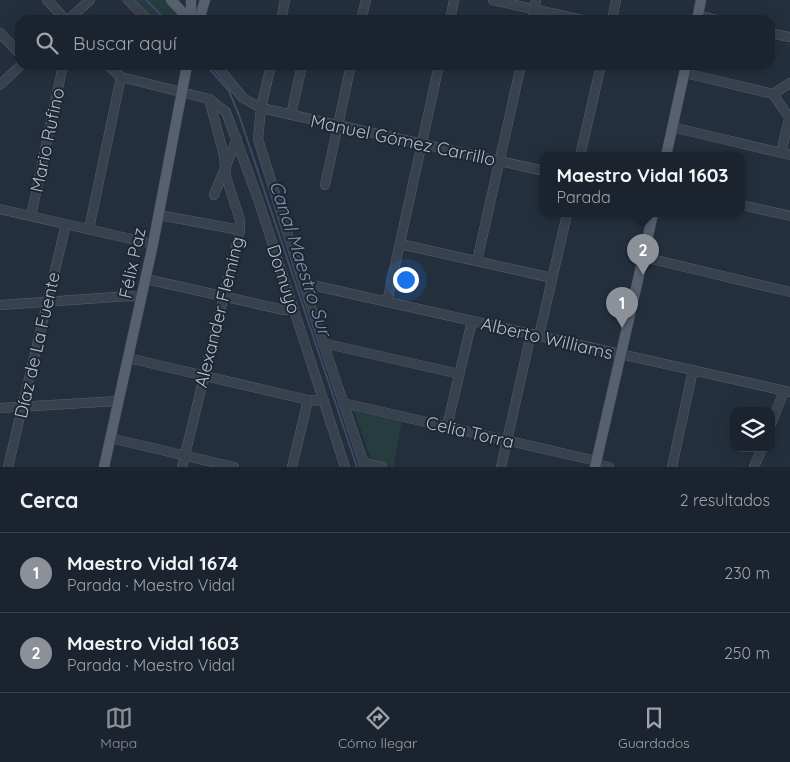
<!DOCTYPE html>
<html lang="es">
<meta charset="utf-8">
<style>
body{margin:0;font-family:Quicksand,sans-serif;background:#282f3a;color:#f1f3f6}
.controls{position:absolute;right:15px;bottom:15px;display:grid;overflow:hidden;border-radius:10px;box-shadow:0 2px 12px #0003}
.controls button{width:45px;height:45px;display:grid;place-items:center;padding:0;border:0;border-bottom:1px solid #39404a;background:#1b232e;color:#f1f3f6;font:25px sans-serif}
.you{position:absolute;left:405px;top:279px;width:18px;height:18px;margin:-12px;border:4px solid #fff;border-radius:50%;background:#1a73e8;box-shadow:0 0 0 8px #1a73e833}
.badge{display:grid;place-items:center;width:32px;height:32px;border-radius:50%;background:#8c9099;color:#fff;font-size:16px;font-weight:700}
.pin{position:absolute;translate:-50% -41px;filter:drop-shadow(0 1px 2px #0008)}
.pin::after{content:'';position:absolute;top:26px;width:18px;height:15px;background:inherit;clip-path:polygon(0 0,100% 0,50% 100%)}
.popup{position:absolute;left:540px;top:152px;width:205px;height:65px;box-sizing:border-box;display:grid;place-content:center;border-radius:10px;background:#1b232e;filter:drop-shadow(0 1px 4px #0005);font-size:16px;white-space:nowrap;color:#a0a4aa}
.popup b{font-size:19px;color:#f1f3f6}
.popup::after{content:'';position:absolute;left:50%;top:100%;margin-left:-10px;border:10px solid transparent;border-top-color:#1b232e}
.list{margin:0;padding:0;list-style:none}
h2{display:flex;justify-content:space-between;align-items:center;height:65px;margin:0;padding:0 20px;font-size:21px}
h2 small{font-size:16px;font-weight:400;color:#a0a4aa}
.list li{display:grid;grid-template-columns:32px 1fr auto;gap:15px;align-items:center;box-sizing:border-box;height:80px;padding:0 20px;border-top:1px solid #39404a}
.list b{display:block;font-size:19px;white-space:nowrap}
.list p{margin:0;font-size:16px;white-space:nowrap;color:#a0a4aa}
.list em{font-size:16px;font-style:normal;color:#a0a4aa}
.icon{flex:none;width:28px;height:28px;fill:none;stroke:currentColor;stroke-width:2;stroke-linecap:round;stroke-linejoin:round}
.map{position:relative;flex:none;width:790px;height:467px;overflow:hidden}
.search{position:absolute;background:#1b232e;box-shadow:0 2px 12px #0003;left:15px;right:15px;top:15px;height:55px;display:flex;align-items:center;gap:12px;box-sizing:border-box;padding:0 18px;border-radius:15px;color:#a0a4aa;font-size:19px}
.sheet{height:225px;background:#1b232e}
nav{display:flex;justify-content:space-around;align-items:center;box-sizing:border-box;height:70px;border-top:1px solid #39404a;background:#1b232e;font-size:14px;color:#a0a4aa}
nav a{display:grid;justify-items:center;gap:2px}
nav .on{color:#8c9099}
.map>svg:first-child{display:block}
.green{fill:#263c3f}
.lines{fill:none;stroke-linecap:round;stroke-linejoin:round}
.stream{stroke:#394c67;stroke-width:2}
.minor-casing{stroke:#565f6c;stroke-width:10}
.major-casing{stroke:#414a57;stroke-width:11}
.minor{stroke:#38414e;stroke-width:9}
.major{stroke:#56606e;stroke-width:10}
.labels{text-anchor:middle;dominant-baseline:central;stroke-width:4;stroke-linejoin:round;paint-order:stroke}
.street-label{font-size:18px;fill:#b4bcc9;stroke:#1d2633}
.water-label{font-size:19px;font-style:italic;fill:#7c92b1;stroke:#1d2633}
</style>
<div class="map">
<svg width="790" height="467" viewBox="0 0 790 467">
<rect width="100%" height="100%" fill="#242f3e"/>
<g class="green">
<polygon points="133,0 167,0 182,20 152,20"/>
<polygon points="354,411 402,422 393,467 372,462"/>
</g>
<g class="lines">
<g class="stream">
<polyline points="146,0 166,20"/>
<polyline points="206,65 229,91 239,115 357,467"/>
</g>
<defs>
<g id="minor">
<polyline points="47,0 66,20"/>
<polyline points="128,0 148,20"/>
<polyline points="493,0 582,20"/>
<polyline points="698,15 717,20"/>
<polyline points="68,20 90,0"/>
<polyline points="281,20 285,0"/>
<polyline points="361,20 366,0"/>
<polyline points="450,20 454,0"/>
<polyline points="532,20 536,0"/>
<polyline points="612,20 616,0"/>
<polyline points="0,33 20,54"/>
<polyline points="770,33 790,37"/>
<polyline points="108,65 121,77 209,99 226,112 258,199 345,467"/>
<polyline points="216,65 243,98 261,108 544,171"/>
<polyline points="271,65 261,108 258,139 303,283 365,467"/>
<polyline points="685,73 773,94 790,119"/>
<polyline points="0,85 21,65"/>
<polyline points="773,94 790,83"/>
<polyline points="291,115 302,65"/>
<polyline points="672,127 790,155"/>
<polyline points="781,153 789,119"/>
<polyline points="580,156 601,65"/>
<polyline points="325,185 351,65"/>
<polyline points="214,195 237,139"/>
<polyline points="742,205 790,216"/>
<polyline points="0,209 153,244"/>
<polyline points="159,215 240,230"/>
<polyline points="31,216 63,65"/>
<polyline points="89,229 121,77"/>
<polyline points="400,244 552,278"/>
<polyline points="643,257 790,292"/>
<polyline points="477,261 521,65"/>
<polyline points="146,279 284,310 294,309"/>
<polyline points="303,283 790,392"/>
<polyline points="387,302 439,65"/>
<polyline points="0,305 130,296 141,297"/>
<polyline points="539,336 567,214"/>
<polyline points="323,343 459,374"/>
<polyline points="128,358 308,400 324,401"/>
<polyline points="343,403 597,461"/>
<polyline points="0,408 118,401"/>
<polyline points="771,424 784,391"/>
<polyline points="447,426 472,321"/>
<polyline points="110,438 234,467"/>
<polyline points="364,463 382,467"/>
<polyline points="596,464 609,467"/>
<polyline points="8,467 66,224"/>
<polyline points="182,467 240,230 240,220 226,177 224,155 209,99"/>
<polyline points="292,467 308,400"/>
<polyline points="501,467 531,334"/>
<polyline points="672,467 693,370"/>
<polyline points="754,467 762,448"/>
</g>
<g id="major">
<polyline points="171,0 185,15 190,17"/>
<polyline points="191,0 191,20"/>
<polyline points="199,20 205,0"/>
<polyline points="697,20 701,0"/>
<polyline points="666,156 686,65"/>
<polyline points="104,467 153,244 187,65"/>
<polyline points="595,467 653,214"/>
</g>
</defs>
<use href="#minor" class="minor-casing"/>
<use href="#major" class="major-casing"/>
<use href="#minor" class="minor"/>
<use href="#major" class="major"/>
</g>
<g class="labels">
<g class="street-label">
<text transform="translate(47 140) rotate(-78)">Mario Rufino</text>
<text transform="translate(403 140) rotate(12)">Manuel Gómez Carrillo</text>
<text transform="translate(132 263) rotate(-78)">Félix Paz</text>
<text transform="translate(284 279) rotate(72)">Domuyo</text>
<text transform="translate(219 312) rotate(-76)">Alexander Fleming</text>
<text transform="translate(547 338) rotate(13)">Alberto Williams</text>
<text transform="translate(37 345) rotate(-77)">Díaz de La Fuente</text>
<text transform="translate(470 432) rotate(13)">Celia Torra</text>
</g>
<g class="water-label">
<text transform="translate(301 258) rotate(72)">Canal Maestro Sur</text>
</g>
</g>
</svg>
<div class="controls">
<button><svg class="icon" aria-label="layers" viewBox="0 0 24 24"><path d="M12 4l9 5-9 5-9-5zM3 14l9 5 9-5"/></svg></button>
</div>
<div class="you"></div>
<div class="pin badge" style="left:622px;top:328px">1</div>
<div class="pin badge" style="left:643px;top:275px">2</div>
<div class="popup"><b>Maestro Vidal 1603</b>Parada</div>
<div class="search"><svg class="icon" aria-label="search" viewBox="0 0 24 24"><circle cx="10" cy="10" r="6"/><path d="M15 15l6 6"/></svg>Buscar aquí</div>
</div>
<section class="sheet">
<h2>Cerca<small>2 resultados</small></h2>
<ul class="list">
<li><span class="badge">1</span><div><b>Maestro Vidal 1674</b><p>Parada · Maestro Vidal</p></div><em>230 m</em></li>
<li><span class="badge">2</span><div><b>Maestro Vidal 1603</b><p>Parada · Maestro Vidal</p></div><em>250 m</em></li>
</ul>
</section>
<nav>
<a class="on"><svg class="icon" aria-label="map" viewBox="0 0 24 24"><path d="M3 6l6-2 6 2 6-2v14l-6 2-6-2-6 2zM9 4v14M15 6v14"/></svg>Mapa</a>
<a><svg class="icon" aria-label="directions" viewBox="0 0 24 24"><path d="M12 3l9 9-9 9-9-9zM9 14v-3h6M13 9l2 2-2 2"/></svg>Cómo llegar</a>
<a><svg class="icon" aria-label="saved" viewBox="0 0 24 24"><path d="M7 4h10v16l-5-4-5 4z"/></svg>Guardados</a>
</nav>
